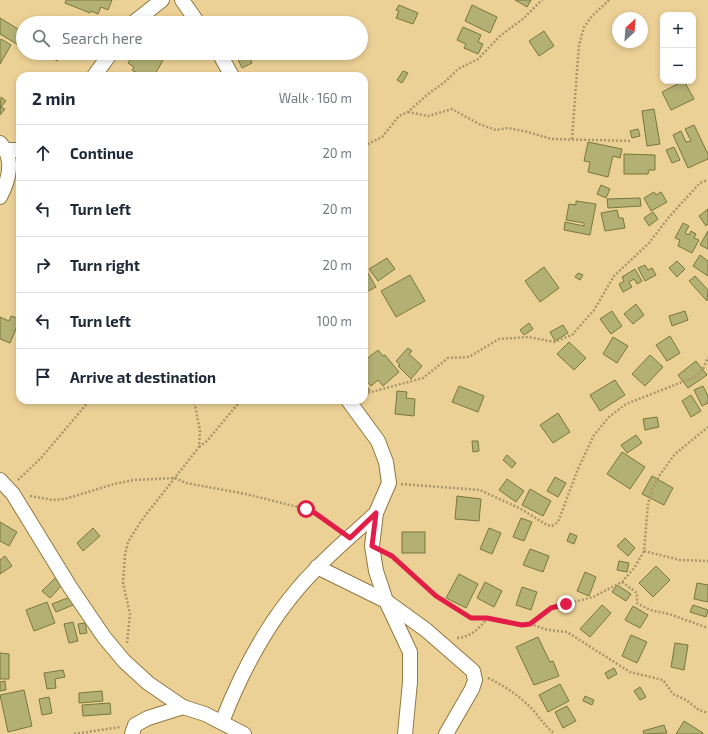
<!DOCTYPE html>
<meta charset="utf-8">
<style>
body{margin:0;font-family:"Exo 2",sans-serif;background:#f6f6f7;color:#1f2937}
.controls{position:absolute;right:12px;top:12px;display:grid;overflow:hidden;border-radius:8px;box-shadow:0 2px 6px #0003}
.controls button{width:36px;height:36px;display:grid;place-items:center;padding:0;border:0;border-bottom:1px solid #e0e1e3;background:#fff;color:#1f2937;font:20px sans-serif}
.compass{position:absolute;left:612px;top:12px;width:36px;height:36px;border-radius:50%;background:#fff;box-shadow:0 2px 6px #0003;rotate:26deg}
.stop{position:absolute;width:12px;height:12px;margin:-9px;border:3px solid #e11d48;border-radius:50%;background:#fff}
.stop.end{background:#e11d48;border-color:#fff;box-shadow:0 1px 4px #0008}
.list{margin:0;padding:0;list-style:none}
h2{display:flex;justify-content:space-between;align-items:center;height:52px;margin:0;padding:0 16px;font-size:17px}
h2 small{font-size:13px;font-weight:400;color:#747a83}
.list li{display:grid;grid-template-columns:26px 1fr auto;gap:12px;align-items:center;box-sizing:border-box;height:56px;padding:0 16px;border-top:1px solid #e0e1e3}
.list b{display:block;font-size:15px;white-space:nowrap}
.list em{font-size:13px;font-style:normal;color:#747a83}
.icon{flex:none;width:22px;height:22px;fill:none;stroke:currentColor;stroke-width:2;stroke-linecap:round;stroke-linejoin:round}
.map{position:relative;flex:none;width:708px;height:734px;overflow:hidden}
.search{position:absolute;background:#fff;box-shadow:0 2px 6px #0003;left:16px;top:16px;width:352px;height:44px;display:flex;align-items:center;gap:10px;box-sizing:border-box;padding:0 14px;border-radius:22px;color:#747a83;font-size:15px}
.panel{position:absolute;background:#fff;box-shadow:0 2px 6px #0003;left:16px;top:72px;width:352px;height:332px;border-radius:12px}
.map>svg:first-child{display:block}
.building{fill:#b2b073;stroke:#79773b}
.lines{fill:none;stroke-linecap:round;stroke-linejoin:round}
.street-casing{stroke:#917940;stroke-width:16}
.path{stroke:#ab9667;stroke-width:2.5;stroke-dasharray:2 2;stroke-linecap:butt}
.street{stroke:#fff;stroke-width:14}
.route{stroke:#e11d48;stroke-width:5}
</style>
<div class="map">
<svg width="708" height="734" viewBox="0 0 708 734">
<rect width="100%" height="100%" fill="#ecd196"/>
<g class="building">
<polygon points="66,0 112,0 108,10 101,7 98,14 91,11 90,13 65,3"/>
<polygon points="515,0 531,0 527,7"/>
<polygon points="399,5 418,13 413,24 396,18 399,11 396,10"/>
<polygon points="472,5 497,17 490,33 465,21"/>
<polygon points="59,16 68,23 54,23"/>
<polygon points="0,18 23,32 23,41 20,46 0,34"/>
<polygon points="463,27 481,35 478,42 483,44 478,54 464,48 466,44 457,40"/>
<polygon points="544,31 554,46 539,56 529,41"/>
<polygon points="1,39 11,45 0,64 0,41"/>
<polygon points="45,53 62,53 57,61"/>
<polygon points="134,53 135,54 167,53 154,76 142,76 132,70 134,67 128,63"/>
<polygon points="235,53 248,53 252,63 242,68"/>
<polygon points="403,71 408,73 402,83 397,80"/>
<polygon points="684,81 694,99 671,110 662,92"/>
<polygon points="1,97 6,101 1,107 5,109 0,115"/>
<polygon points="654,109 660,144 647,146 642,111"/>
<polygon points="694,125 708,154 708,159 688,168 673,135 681,131 686,142 691,141 685,129"/>
<polygon points="638,129 640,136 632,138 630,131"/>
<polygon points="588,142 622,149 620,158 613,156 608,177 588,172 590,162 584,161"/>
<polygon points="674,147 680,160 672,163 666,150"/>
<polygon points="624,154 655,155 655,170 649,170 648,174 624,174"/>
<polygon points="601,185 610,189 606,198 597,194"/>
<polygon points="654,192 656,195 661,192 667,202 651,211 644,198"/>
<polygon points="640,198 641,206 608,208 607,199"/>
<polygon points="576,201 596,204 590,235 564,230 565,222 584,226 584,223 566,220 569,204 576,205"/>
<polygon points="708,209 708,224 706,226 699,216"/>
<polygon points="617,210 619,218 623,218 625,228 605,231 601,213"/>
<polygon points="653,212 658,219 649,226 644,218"/>
<polygon points="683,223 689,226 685,233 689,235 691,231 696,234 694,238 699,240 692,253 678,246 680,240 675,238"/>
<polygon points="708,231 708,249 700,245"/>
<polygon points="700,255 708,261 708,276 693,266"/>
<polygon points="387,258 395,269 378,281 369,269"/>
<polygon points="677,261 685,269 677,277 669,268"/>
<polygon points="645,265 648,270 652,268 656,275 645,281 638,268"/>
<polygon points="544,267 559,288 540,302 525,281"/>
<polygon points="364,268 365,268 376,287 364,293"/>
<polygon points="635,269 642,281 637,284 634,279 629,282 632,287 623,292 619,284 624,281 622,277"/>
<polygon points="578,273 583,275 580,280 575,277"/>
<polygon points="410,275 425,301 396,317 381,291"/>
<polygon points="695,276 708,290 707,301 689,281"/>
<polygon points="636,304 644,315 633,324 624,314"/>
<polygon points="612,311 622,326 611,334 600,319"/>
<polygon points="685,311 688,320 672,326 669,316"/>
<polygon points="11,316 20,319 10,343 0,339 0,317 9,321"/>
<polygon points="529,323 533,329 524,335 520,330"/>
<polygon points="563,325 568,333 555,341 550,332"/>
<polygon points="670,336 680,353 667,361 656,345"/>
<polygon points="613,337 628,346 617,363 603,354"/>
<polygon points="569,342 586,358 574,370 557,354"/>
<polygon points="408,348 412,351 409,354 422,366 411,379 398,366 400,365 396,361"/>
<polygon points="378,350 383,356 385,355 399,372 383,386 378,380 371,386 364,378 364,372 367,369 364,365 364,361"/>
<polygon points="650,355 663,367 645,386 632,374"/>
<polygon points="696,361 707,375 688,388 678,375"/>
<polygon points="615,380 625,395 600,411 590,395"/>
<polygon points="364,383 370,390 364,397"/>
<polygon points="459,386 484,396 478,412 452,402"/>
<polygon points="703,386 708,396 708,403 702,406 694,390"/>
<polygon points="397,391 407,392 406,398 415,399 414,416 395,414"/>
<polygon points="691,395 701,411 691,417 682,401"/>
<polygon points="558,413 570,432 553,443 540,425"/>
<polygon points="657,417 659,427 645,430 643,419"/>
<polygon points="636,435 642,443 627,453 621,445"/>
<polygon points="472,441 478,441 479,451 473,452"/>
<polygon points="622,452 645,467 630,489 607,474"/>
<polygon points="507,455 516,463 512,468 503,460"/>
<polygon points="652,476 673,488 664,505 642,494"/>
<polygon points="555,477 566,483 558,497 547,491"/>
<polygon points="507,479 524,491 516,502 499,490"/>
<polygon points="530,489 551,501 543,516 522,505"/>
<polygon points="457,496 481,499 479,521 455,519"/>
<polygon points="521,518 532,522 524,541 513,537"/>
<polygon points="0,522 17,532 9,546 0,541"/>
<polygon points="93,528 100,536 83,551 77,543"/>
<polygon points="489,528 501,533 492,554 480,549"/>
<rect x="402" y="532" width="23" height="21"/>
<polygon points="570,533 577,536 574,544 567,541"/>
<polygon points="625,538 635,548 628,556 617,546"/>
<polygon points="530,549 549,556 543,572 523,565"/>
<polygon points="5,556 12,566 0,574 0,560"/>
<polygon points="619,561 629,563 627,572 617,570"/>
<polygon points="656,566 670,580 653,597 639,583"/>
<polygon points="585,572 596,577 589,596 577,591"/>
<polygon points="459,574 478,584 466,608 446,598"/>
<polygon points="56,577 63,584 50,598 42,591"/>
<polygon points="485,582 502,591 494,607 477,598"/>
<polygon points="697,583 708,585 708,602 694,599"/>
<polygon points="617,585 631,594 626,601 612,592"/>
<polygon points="522,587 537,592 531,610 516,605"/>
<polygon points="70,597 73,605 56,612 52,604"/>
<polygon points="47,602 55,623 34,631 26,610"/>
<polygon points="602,605 611,613 590,637 580,629"/>
<polygon points="693,605 708,610 706,617 690,612"/>
<polygon points="633,606 648,615 640,628 625,620"/>
<polygon points="73,622 78,641 69,643 64,624"/>
<polygon points="85,623 87,633 80,634 78,624"/>
<polygon points="631,635 647,642 637,663 622,656"/>
<polygon points="538,637 550,662 553,661 559,676 534,685 516,647"/>
<polygon points="675,643 688,645 684,670 671,667"/>
<polygon points="0,653 9,654 9,679 0,679"/>
<polygon points="614,668 617,674 608,679 605,673"/>
<polygon points="63,670 65,677 55,679 56,688 47,689 44,673"/>
<polygon points="5,681 6,690 0,691 0,682"/>
<polygon points="560,684 569,701 548,712 539,695"/>
<polygon points="640,687 646,697 640,700 634,691"/>
<polygon points="24,690 32,726 8,732 0,695"/>
<polygon points="102,691 103,701 79,703 79,693"/>
<polygon points="585,696 594,700 592,705 583,701"/>
<polygon points="49,697 52,713 42,715 39,699"/>
<polygon points="110,703 111,714 83,716 82,705"/>
<polygon points="567,706 576,721 563,728 555,712"/>
<polygon points="684,721 703,733 702,734 676,734"/>
<polygon points="664,725 667,733 644,734 643,731"/>
</g>
<g class="lines">
<defs>
<g id="street">
<polyline points="182,0 198,23"/>
<polyline points="133,23 162,0"/>
<polyline points="219,53 232,76"/>
<polyline points="94,76 111,53"/>
<path d="M0,143C15,158 9,180 0,197"/>
<polyline points="7,150 20,150"/>
<polyline points="348,400 378,441 386,462 389,483 376,513 372,546 376,571 386,601 410,652 410,682 405,734"/>
<polyline points="0,480 13,494 70,587 104,637 124,661 148,683 183,707 205,714 244,734"/>
<polyline points="317,567 386,601 426,630 473,671 475,680 472,689 446,734"/>
<path d="M222,722C244,665 273,611 318,567C336,548 357,531 376,513"/>
<polyline points="132,734 135,725 148,718 183,707"/>
</g>
</defs>
<use href="#street" class="street-casing"/>
<g class="path">
<polyline points="408,112 428,116 452,109 479,124 496,130 508,128 528,132 552,139 632,141"/>
<polyline points="572,139 579,45 584,27 592,16 609,0"/>
<polyline points="364,146 382,137 399,116 408,112 428,94 446,81 458,69 478,59 500,36 524,18 542,0"/>
<polyline points="364,394 423,378 448,358 469,357 499,339 529,337 554,342 572,335 594,310 614,276 649,243 669,217 700,183 708,180"/>
<polyline points="199,447 207,441 241,400"/>
<polyline points="18,480 41,458 90,400"/>
<polyline points="401,484 480,490 521,509 547,525 552,526 558,522 578,469 594,435 609,417 626,404 695,377 703,369 708,357"/>
<polyline points="30,496 53,500 65,499 114,484 134,480 175,478 186,483 246,494 306,509 337,529"/>
<polyline points="644,551 680,560 708,561"/>
<polyline points="387,554 436,596 471,618 487,618 523,625 530,624 551,608 593,597 622,582 635,567 644,551 648,504 652,490 659,476 675,454 708,427"/>
<polyline points="622,582 637,593 637,603 650,610 669,614 708,628"/>
<polyline points="530,624 548,630 567,632 630,672 663,680 673,694 686,700 699,710 708,713"/>
<path d="M457,638C471,637 478,629 487,619"/>
<polyline points="127,643 130,614 123,583 125,555 128,542 141,521 199,447 200,431 194,400"/>
<path d="M488,678C505,686 521,697 534,711C541,720 546,727 555,734"/>
<polyline points="74,734 120,727"/>
</g>
<use href="#street" class="street"/>
</g>
<g class="lines">
<polyline class="route" points="306,509 315,513 350,538 376,513 372,546 392,556 436,596 471,618 487,618 522,625 530,624 551,608 566,604"/>
</g>
</svg>
<div class="controls">
<button>+</button>
<button>−</button>
</div>
<svg class="compass" viewBox="-18 -18 36 36"><path d="M0-13l5 13h-10z" fill="#e53935"/><path d="M0 13l5-13h-10z" fill="#747a83"/></svg>
<div class="stop" style="left:306px;top:509px"></div>
<div class="stop end" style="left:566px;top:604px"></div>
<div class="search"><svg class="icon" aria-label="search" viewBox="0 0 24 24"><circle cx="10" cy="10" r="6"/><path d="M15 15l6 6"/></svg>Search here</div>
<section class="panel">
<h2>2 min<small>Walk · 160 m</small></h2>
<ul class="list">
<li><svg class="icon" aria-label="ahead" viewBox="0 0 24 24"><path d="M12 20V5M6 11l6-6 6 6"/></svg><div><b>Continue</b></div><em>20 m</em></li>
<li><svg class="icon" aria-label="left" viewBox="0 0 24 24"><path d="M17 20v-9H6M10 6l-5 5 5 5"/></svg><div><b>Turn left</b></div><em>20 m</em></li>
<li><svg class="icon" aria-label="right" viewBox="0 0 24 24"><path d="M7 20v-9h11M14 6l5 5-5 5"/></svg><div><b>Turn right</b></div><em>20 m</em></li>
<li><svg class="icon" aria-label="left" viewBox="0 0 24 24"><path d="M17 20v-9H6M10 6l-5 5 5 5"/></svg><div><b>Turn left</b></div><em>100 m</em></li>
<li><svg class="icon" aria-label="arrive" viewBox="0 0 24 24"><path d="M6 21V4h12l-3 4 3 4H6"/></svg><div><b>Arrive at destination</b></div></li>
</ul>
</section>
</div>
